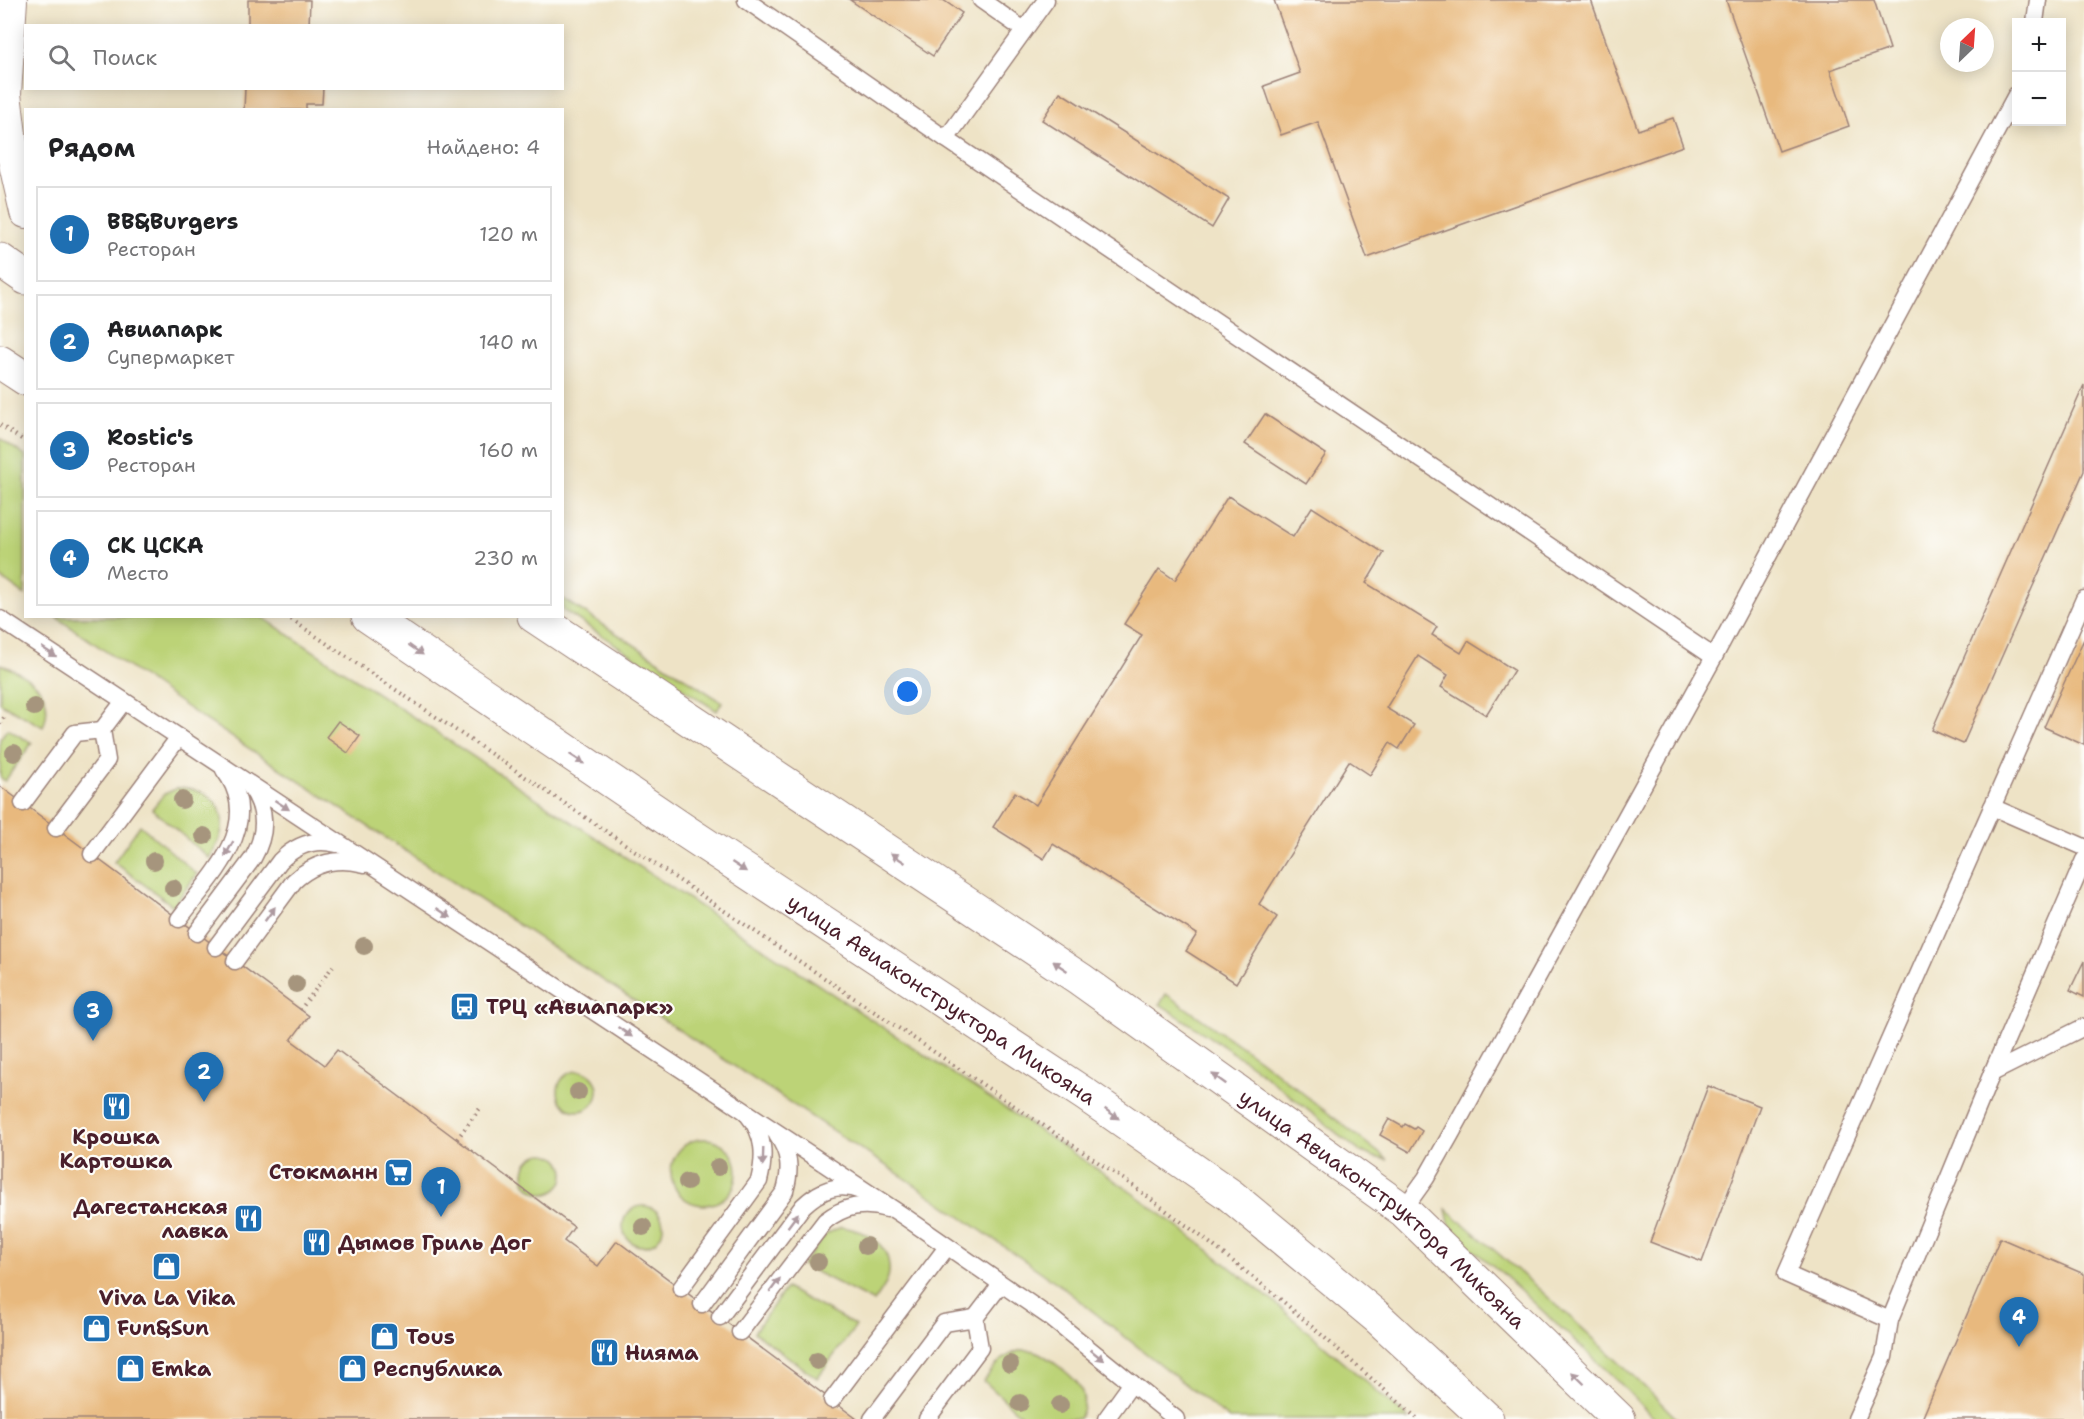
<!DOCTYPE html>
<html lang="ru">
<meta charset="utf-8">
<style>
body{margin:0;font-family:"Shantell Sans",sans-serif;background:#f2f2f2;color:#202124}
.controls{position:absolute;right:18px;top:18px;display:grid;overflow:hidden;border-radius:0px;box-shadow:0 3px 15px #0003}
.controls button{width:54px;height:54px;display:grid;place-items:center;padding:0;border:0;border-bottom:2px solid #e0e0e0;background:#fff;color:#202124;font:30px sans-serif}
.compass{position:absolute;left:1940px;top:18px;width:54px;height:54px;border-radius:50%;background:#fff;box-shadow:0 3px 15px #0003;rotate:25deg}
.you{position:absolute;left:908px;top:692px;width:21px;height:21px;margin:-15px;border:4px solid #fff;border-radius:50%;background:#1a73e8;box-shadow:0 0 0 9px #1a73e833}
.badge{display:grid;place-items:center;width:39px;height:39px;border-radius:50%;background:#1f6fb2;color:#fff;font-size:20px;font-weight:700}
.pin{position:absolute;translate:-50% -50px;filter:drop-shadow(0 2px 3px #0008)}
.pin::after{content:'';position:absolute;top:32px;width:21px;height:18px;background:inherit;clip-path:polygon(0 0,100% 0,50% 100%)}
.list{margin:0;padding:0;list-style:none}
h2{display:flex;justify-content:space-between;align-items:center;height:78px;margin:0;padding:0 24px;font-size:26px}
h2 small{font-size:20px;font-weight:400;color:#757577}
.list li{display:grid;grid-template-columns:39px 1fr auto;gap:18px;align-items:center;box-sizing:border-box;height:96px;margin:0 12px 12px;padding:0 12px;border:2px solid #e0e0e0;border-radius:0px}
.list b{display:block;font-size:22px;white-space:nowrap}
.list p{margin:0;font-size:20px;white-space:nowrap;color:#757577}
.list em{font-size:20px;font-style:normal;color:#757577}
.icon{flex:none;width:33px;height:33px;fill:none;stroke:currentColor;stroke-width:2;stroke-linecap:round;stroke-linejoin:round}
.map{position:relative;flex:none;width:2084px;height:1419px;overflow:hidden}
.search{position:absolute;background:#fff;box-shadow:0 3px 15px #0003;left:24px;top:24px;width:540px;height:66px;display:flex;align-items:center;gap:15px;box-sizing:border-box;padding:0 21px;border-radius:0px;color:#757577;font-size:22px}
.panel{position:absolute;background:#fff;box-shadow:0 3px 15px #0003;left:24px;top:108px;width:540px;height:510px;border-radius:0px}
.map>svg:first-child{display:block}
.green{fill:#bcd377;stroke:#837951;stroke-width:1.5}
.building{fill:#e8b97e}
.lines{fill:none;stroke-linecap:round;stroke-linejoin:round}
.lane-casing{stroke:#9c8178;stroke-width:19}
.street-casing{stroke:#9c8178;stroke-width:34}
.secondary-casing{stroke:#9c8178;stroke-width:35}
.path{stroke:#9c8178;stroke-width:4;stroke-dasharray:1.5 4.5;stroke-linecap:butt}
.lane{stroke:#fff;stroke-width:16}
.street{stroke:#fff;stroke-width:32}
.secondary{stroke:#fff;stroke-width:33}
.tree{fill:#a6957d}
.oneway{fill:#ae9aa0}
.labels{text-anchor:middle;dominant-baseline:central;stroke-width:4.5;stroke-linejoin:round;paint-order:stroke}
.street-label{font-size:21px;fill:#4a1f2b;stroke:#fdfcf7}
.poi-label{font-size:21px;font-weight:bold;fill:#4a1f2b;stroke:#fdfcf7;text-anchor:start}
</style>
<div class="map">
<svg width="2084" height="1419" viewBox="0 0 2084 1419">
<rect width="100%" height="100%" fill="#fdfcf7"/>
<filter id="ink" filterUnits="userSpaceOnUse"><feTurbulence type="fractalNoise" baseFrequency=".0167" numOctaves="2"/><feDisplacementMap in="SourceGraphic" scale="12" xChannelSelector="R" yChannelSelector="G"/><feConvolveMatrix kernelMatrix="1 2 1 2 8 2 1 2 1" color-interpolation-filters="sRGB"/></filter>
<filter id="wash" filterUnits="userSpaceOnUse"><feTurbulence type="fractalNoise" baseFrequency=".008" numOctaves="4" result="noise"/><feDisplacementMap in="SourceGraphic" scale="24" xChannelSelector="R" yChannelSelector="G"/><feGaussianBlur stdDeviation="1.35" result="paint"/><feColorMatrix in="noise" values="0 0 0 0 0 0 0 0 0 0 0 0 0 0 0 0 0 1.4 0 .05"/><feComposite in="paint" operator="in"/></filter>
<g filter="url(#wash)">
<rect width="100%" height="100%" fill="#eee3c6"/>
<g class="green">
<polygon points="0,438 25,456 25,595 0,577"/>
<polygon points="562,598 722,702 717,711 563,610"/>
<polygon points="56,617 262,617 1126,1188 1202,1245 1275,1303 1409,1419 1229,1419 1057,1283 902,1176 201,717"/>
<path d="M0,664C29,676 57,692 43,727L0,703Z"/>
<polygon points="7,729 32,743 5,781 0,777 0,739"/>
<path d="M178,788C224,789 234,824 209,858L152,809L164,794Z"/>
<polygon points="140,825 197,874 173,906 114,862"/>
<polygon points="1166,994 1259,1059 1388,1160 1373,1157 1358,1150 1253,1066 1160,1004"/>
<circle cx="578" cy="1091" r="20"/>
<circle cx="704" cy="1172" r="33"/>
<circle cx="544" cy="1174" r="20"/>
<circle cx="643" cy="1226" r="20"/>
<path d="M1446,1209C1526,1276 1603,1345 1677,1419H1654L1618,1381L1502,1273L1458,1238L1449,1223Z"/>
<path d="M841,1227C865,1230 891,1244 889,1272C888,1283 880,1293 874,1302L802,1265L826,1234Z"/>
<polygon points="786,1288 856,1326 817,1378 754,1332"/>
<path d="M1021,1350C1025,1350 1031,1350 1035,1351C1045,1355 1075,1377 1080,1387C1085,1397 1084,1409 1079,1419H1025L984,1381C996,1364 1002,1357 1021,1350Z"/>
</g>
<g id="blocks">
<g class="building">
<polygon points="248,0 310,0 309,26 248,26"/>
<polygon points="850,0 943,0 962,13 933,56"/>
<polygon points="1274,0 1591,0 1638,130 1673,118 1683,146 1367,258 1318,122 1281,135 1264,86 1300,73"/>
<polygon points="1726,0 1874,0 1890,49 1830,70 1849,126 1779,151"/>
<polygon points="245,88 323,88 322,104 306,104 306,110 244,110"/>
<polygon points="1060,92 1229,199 1212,228 1042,120"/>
<polygon points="2084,385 2084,471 1963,744 1932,730"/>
<polygon points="1265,414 1326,454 1306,484 1245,444"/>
<polygon points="1228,496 1293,537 1312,507 1384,553 1366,583 1437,627 1432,635 1461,653 1468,641 1514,670 1486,715 1441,687 1448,675 1418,656 1386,708 1414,725 1399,749 1390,743 1370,775 1349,761 1259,904 1277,917 1236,983 1186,951 1197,934 1053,844 1044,859 993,827 1015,792 1036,805 1142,635 1124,624 1159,569 1175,580"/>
<polygon points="2084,639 2084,745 2044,727"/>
<polygon points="338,721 360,736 348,753 326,737"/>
<polygon points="0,786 309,1016 291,1040 325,1065 337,1050 574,1227 564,1241 598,1266 617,1241 857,1419 0,1419"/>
<polygon points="2084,961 2084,997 2070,990"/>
<polygon points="1708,1086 1760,1106 1702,1262 1650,1242"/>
<polygon points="1389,1119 1403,1127 1405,1124 1414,1129 1416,1127 1422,1131 1410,1152 1380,1135"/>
<polygon points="2000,1238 2084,1274 2084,1419 1922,1419"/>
</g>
</g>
</g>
<g filter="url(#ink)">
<use href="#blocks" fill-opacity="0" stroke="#9c8178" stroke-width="1.5"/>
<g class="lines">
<defs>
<g id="lane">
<polyline points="746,0 946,139 1714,657"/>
<polyline points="981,0 1024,30"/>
<polyline points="2035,22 2038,0"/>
<polyline points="946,139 1046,0"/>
<polyline points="0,619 905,1217 1051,1318 1176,1419"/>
<polyline points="102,730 124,701"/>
<polyline points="23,803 75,733 102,730 107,760 56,828"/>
<polyline points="1992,807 2084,847"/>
<polyline points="92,854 179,737"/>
<path d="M179,919C211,876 266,825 224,770"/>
<path d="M197,933L253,858C267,833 267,809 250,786"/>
<path d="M216,947L280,861C296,845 315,838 337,844"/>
<path d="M235,961L294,881C314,862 339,857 365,864"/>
<polyline points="1992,1073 2084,1027"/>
<polyline points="1403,1210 1426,1178 1451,1134 1714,657 2016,95"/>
<path d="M681,1288L759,1181C765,1157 765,1135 748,1115"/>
<path d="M702,1304L785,1191C791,1170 790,1153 777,1135"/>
<path d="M720,1317L803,1206C820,1190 838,1182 861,1191"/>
<polyline points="975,1318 1001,1284"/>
<polyline points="1890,1320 1786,1274 2084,599"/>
<path d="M740,1332L825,1221C844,1206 863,1202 887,1209"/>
<polyline points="832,1400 947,1247"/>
<polyline points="872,1419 944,1323 975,1318 980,1348 927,1419"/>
<polyline points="1106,1419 1132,1383"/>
<polyline points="1856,1419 1884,1357 1890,1320 1992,1073 2084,860"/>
</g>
<polyline id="street" points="11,0 5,94 12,151 26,212"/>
<g id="secondary">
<polyline points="0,260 26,278"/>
<polyline points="0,362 26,379"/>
<path id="s1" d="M368,616L685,831L1086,1095L1230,1195L1377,1317L1487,1419"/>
<path id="s2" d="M534,616L1080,979L1403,1210L1619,1419"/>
</g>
</defs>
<use href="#lane" class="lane-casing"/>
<use href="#street" class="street-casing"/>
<use href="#secondary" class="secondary-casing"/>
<g class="path">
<polyline points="0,425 26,442"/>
<polyline points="286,616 1129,1183 1206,1240 1279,1298 1418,1419"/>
<polyline points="0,724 5,716"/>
<polyline points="300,1010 333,966"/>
<polyline points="457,1139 481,1107"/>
</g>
<use href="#lane" class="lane"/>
<use href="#street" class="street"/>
<use href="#secondary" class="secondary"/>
</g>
<g class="tree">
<circle cx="34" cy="707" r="9"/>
<circle cx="14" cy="753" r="9"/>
<circle cx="182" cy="800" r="9"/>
<circle cx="204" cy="836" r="9"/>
<circle cx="154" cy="861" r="9"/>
<circle cx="173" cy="888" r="9"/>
<circle cx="364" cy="946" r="9"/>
<circle cx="296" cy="984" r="9"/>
<circle cx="578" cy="1092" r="9"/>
<circle cx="718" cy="1167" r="9"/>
<circle cx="687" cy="1182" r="9"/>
<circle cx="643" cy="1227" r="9"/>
<circle cx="866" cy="1246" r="9"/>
<circle cx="818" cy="1262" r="9"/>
<circle cx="817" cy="1361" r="9"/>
<circle cx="1010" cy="1364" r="9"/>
<circle cx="1020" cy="1403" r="9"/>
<circle cx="1060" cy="1405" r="9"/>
</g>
<defs><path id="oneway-solid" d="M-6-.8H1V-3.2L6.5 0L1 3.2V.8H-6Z" transform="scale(1.5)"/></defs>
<g class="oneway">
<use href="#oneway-solid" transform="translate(416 650) rotate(35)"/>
<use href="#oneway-solid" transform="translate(49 652) rotate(33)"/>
<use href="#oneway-solid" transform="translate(577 759) rotate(34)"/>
<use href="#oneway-solid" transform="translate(282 805) rotate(33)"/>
<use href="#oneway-solid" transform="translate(229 849) rotate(119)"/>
<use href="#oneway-solid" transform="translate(898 858) rotate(-146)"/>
<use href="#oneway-solid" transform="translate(739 867) rotate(33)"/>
<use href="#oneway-solid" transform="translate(444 913) rotate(33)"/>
<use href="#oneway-solid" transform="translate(270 914) rotate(-54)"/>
<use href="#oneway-solid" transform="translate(1060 966) rotate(-146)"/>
<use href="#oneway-solid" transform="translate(625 1032) rotate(34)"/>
<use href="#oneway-solid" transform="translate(1219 1079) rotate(-144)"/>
<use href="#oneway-solid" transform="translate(1112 1114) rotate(35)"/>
<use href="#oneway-solid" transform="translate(763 1157) rotate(92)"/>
<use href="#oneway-solid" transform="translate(793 1220) rotate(-53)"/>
<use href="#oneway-solid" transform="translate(775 1285) rotate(-53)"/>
<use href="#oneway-solid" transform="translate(1097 1355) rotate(39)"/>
<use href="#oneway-solid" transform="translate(1578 1378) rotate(-136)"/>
</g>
</g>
<defs>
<symbol id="bus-square" viewBox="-11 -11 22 22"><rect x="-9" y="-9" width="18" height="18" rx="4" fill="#1f6fb2" stroke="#fdfcf7"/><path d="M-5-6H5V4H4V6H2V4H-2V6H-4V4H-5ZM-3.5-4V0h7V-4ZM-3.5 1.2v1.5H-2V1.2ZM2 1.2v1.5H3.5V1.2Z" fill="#fff"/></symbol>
<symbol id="restaurant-square" viewBox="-11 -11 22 22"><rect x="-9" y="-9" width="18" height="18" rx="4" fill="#1f6fb2" stroke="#fdfcf7"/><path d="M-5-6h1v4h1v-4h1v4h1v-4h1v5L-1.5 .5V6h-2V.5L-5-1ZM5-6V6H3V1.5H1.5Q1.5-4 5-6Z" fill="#fff"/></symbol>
<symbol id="supermarket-square" viewBox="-11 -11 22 22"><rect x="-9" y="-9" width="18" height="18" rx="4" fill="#1f6fb2" stroke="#fdfcf7"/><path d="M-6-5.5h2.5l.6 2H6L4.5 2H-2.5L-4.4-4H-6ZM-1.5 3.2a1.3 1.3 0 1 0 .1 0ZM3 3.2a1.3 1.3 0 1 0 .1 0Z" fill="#fff"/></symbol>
<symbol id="shop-square" viewBox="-11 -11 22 22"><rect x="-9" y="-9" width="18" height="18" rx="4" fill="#1f6fb2" stroke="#fdfcf7"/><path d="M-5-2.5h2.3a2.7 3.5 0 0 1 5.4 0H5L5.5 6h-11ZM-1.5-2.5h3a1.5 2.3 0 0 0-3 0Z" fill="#fff"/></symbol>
</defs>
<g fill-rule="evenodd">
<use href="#bus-square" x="448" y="990" width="33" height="33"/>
<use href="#restaurant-square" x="100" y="1090" width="33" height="33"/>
<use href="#supermarket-square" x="382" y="1156" width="33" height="33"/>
<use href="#restaurant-square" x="232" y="1202" width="33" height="33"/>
<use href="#restaurant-square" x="300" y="1226" width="33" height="33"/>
<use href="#shop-square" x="150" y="1250" width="33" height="33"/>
<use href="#shop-square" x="80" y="1312" width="33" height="33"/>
<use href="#shop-square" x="368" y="1320" width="33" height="33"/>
<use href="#restaurant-square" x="588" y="1336" width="33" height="33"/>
<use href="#shop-square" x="114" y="1352" width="33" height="33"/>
<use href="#shop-square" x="336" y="1352" width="33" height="33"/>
</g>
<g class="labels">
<g class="street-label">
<text stroke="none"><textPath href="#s1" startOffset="690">улица Авиаконструктора Микояна</textPath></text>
<text stroke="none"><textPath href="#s2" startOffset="1036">улица Авиаконструктора Микояна</textPath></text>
</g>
<g class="poi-label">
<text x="486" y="1007">ТРЦ «Авиапарк»</text>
<text x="116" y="1137" text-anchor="middle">Крошка<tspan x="116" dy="24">Картошка</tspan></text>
<text x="378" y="1172" text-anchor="end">Стокманн</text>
<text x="228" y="1207" text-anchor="end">Дагестанская<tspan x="228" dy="24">лавка</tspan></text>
<text x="338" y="1243">Дымов Гриль Дог</text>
<text x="167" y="1298" text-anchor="middle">Viva La Vika</text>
<text x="117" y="1328">Fun&amp;Sun</text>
<text x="406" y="1337">Tous</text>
<text x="625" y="1353">Нияма</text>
<text x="151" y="1369">Emka</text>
<text x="373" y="1369">Республика</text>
</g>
</g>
</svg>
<div class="controls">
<button>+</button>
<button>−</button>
</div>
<svg class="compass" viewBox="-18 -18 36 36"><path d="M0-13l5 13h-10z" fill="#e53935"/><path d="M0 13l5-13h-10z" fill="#757577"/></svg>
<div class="you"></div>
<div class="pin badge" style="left:441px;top:1217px">1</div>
<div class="pin badge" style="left:204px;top:1102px">2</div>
<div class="pin badge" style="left:93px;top:1041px">3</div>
<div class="pin badge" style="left:2019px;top:1347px">4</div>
<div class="search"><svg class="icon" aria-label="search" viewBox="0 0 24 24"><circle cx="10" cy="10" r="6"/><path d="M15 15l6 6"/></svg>Поиск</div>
<section class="panel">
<h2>Рядом<small>Найдено: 4</small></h2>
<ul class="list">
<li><span class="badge">1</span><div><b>BB&amp;Burgers</b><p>Ресторан</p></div><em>120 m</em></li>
<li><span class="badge">2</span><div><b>Авиапарк</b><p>Супермаркет</p></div><em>140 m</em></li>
<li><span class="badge">3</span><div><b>Rostic's</b><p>Ресторан</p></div><em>160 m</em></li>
<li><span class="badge">4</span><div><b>СК ЦСКА</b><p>Место</p></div><em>230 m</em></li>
</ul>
</section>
</div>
